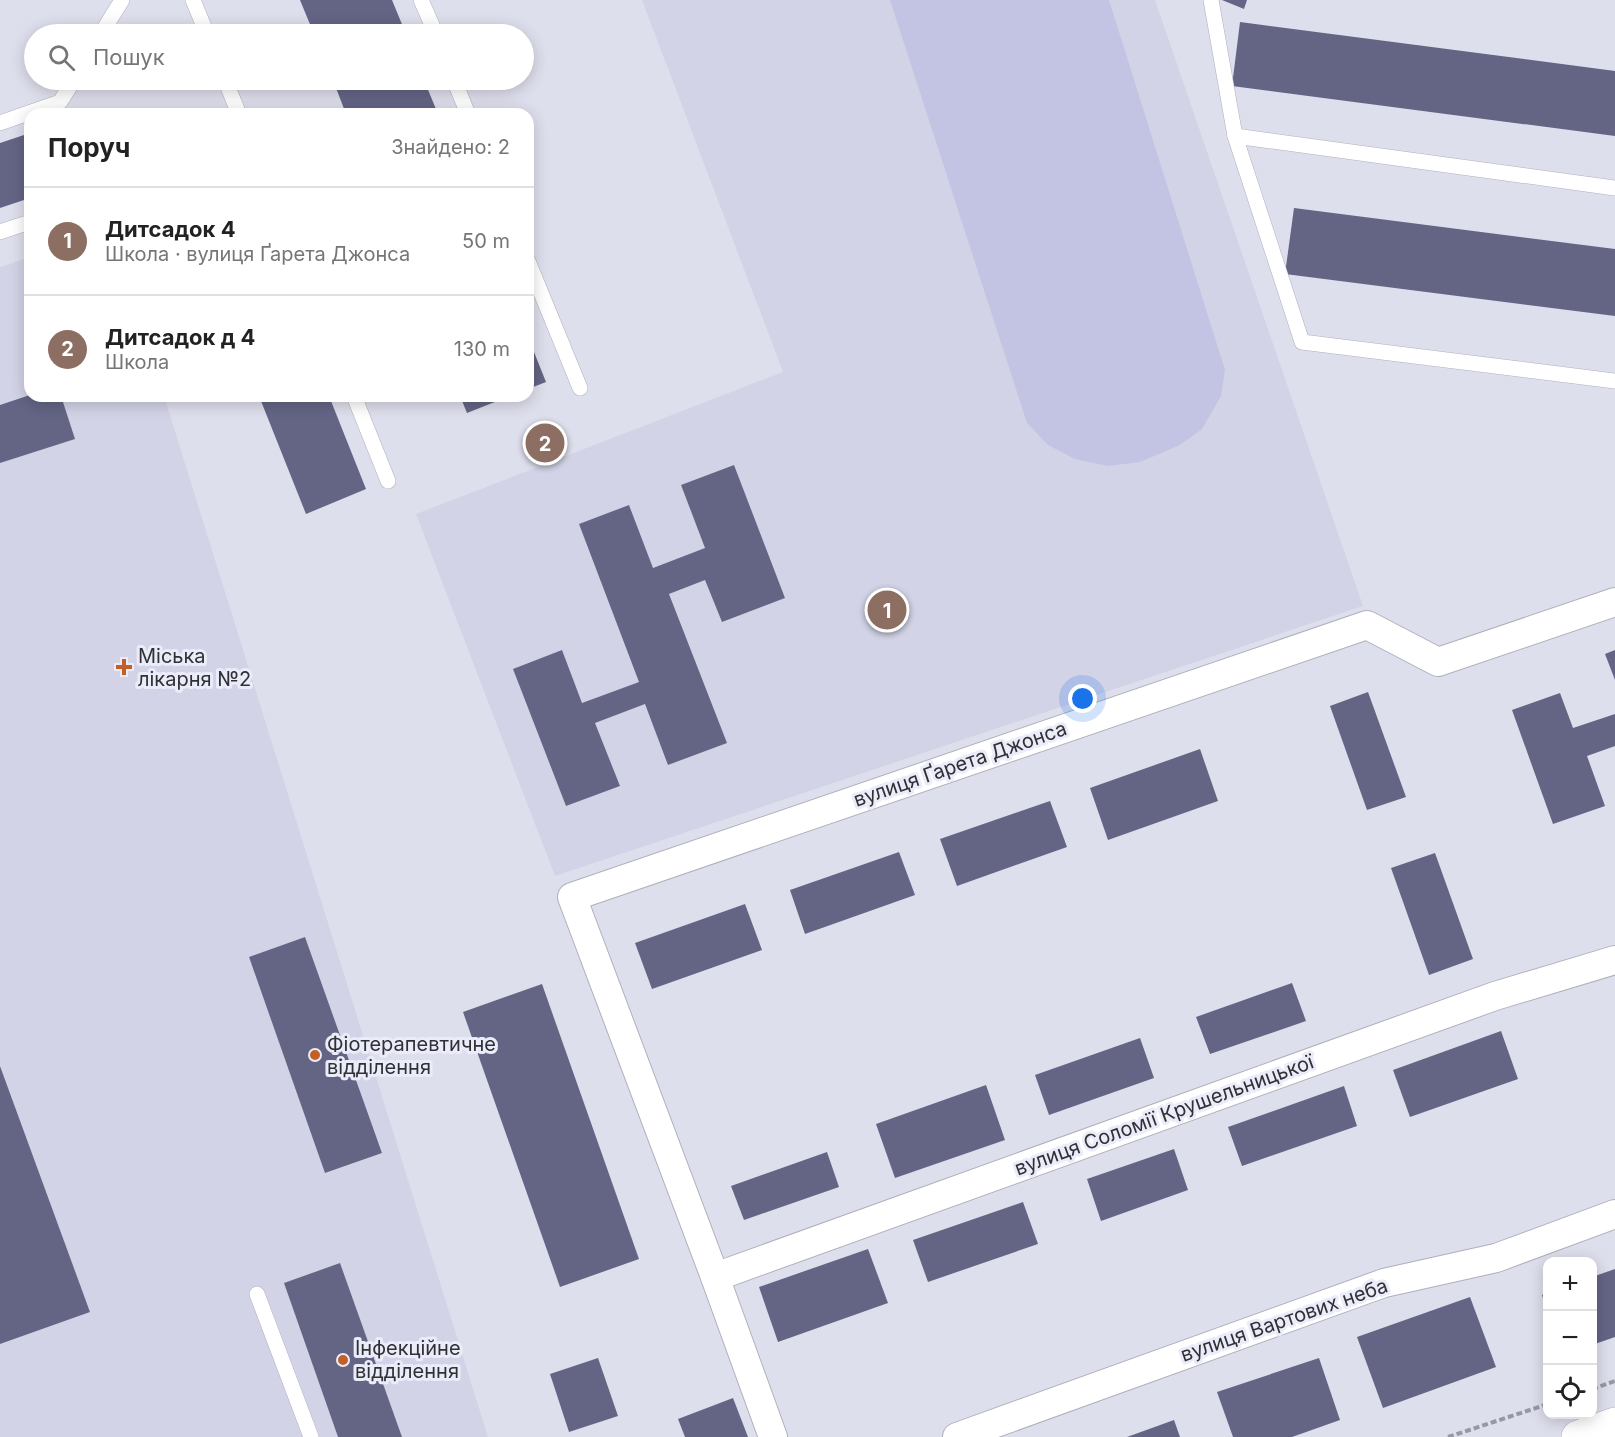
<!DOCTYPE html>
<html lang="uk">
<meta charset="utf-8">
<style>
body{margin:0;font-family:Inter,sans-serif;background:#f2f2f2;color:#222}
.controls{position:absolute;right:18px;bottom:18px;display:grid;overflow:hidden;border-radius:12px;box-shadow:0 3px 15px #0003}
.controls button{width:54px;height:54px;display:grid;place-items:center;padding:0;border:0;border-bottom:2px solid #e0e0e0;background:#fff;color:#222;font:30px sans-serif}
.you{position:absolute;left:1083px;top:699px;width:21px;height:21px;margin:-15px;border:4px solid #fff;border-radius:50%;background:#1a73e8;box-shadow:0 0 0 9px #1a73e833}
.badge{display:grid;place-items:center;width:39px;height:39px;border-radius:50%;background:#d93025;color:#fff;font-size:20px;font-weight:700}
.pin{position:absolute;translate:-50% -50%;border:3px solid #fff;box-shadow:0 2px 6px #0006}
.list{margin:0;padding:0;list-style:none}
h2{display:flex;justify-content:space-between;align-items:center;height:78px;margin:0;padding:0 24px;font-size:26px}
h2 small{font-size:20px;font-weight:400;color:#767676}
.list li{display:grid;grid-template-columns:39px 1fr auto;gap:18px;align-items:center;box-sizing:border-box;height:108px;padding:0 24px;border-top:2px solid #e0e0e0}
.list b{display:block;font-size:22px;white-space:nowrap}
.list p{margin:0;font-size:20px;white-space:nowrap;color:#767676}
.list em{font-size:20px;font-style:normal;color:#767676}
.icon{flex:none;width:33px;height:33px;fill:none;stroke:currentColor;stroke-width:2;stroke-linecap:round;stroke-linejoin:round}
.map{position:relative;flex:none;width:1615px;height:1437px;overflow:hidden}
.search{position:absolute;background:#fff;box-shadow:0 3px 15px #0003;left:24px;top:24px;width:510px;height:66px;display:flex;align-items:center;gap:15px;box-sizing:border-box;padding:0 21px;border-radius:33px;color:#767676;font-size:22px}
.panel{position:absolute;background:#fff;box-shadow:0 3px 15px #0003;left:24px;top:108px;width:510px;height:294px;border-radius:18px}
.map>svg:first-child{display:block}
.built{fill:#d2d3e6;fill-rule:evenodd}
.green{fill:#c3c4e3}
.building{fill:#646585}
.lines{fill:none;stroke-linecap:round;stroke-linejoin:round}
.lane-casing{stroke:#b0b0bd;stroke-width:16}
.street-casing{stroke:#b0b0bd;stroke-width:30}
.secondary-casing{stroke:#b0b0bd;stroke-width:34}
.path{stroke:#9798a1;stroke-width:4;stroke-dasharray:6 3;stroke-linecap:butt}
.lane{stroke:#fff;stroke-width:15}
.street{stroke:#fff;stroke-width:28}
.secondary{stroke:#fff;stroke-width:33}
.poi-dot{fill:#c36028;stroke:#ebecf9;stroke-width:2}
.labels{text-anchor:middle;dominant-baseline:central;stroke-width:6;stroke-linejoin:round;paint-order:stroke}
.poi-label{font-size:20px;fill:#303035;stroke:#ebecf9;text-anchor:start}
.street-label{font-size:20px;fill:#303035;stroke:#ebecf9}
</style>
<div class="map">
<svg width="1615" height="1437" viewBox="0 0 1615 1437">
<rect width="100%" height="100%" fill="#dedfec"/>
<g class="built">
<path d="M642,0H1155L1363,606L555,876L416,514L783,372ZM734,465L785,598L722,622L705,580L669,594L726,743L669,765L645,704L595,723L620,786L566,806L514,669L562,650L582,703L639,682L579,524L629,505L653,568L705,548L681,485Z"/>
<path d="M30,257V396H164L488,1437H402L340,1263L284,1283L338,1437H0V1344L90,1312L0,1065V267ZM305,937L382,1153L326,1173L249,958Z"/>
</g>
<polygon class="green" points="890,0 1109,0 1225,370 1221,396 1202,429 1180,445 1140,462 1108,466 1075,459 1048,445 1027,423"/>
<g class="building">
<polygon points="300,0 392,0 406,34 314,34"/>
<polygon points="1222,0 1247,0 1244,9"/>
<polygon points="1240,22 1615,71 1615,136 1232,86"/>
<polygon points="333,80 424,80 438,114 346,114"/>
<polygon points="30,133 30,198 0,208 0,143"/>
<polygon points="1294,208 1615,249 1615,316 1285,274"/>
<polygon points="528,337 546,382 528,389"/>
<polygon points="30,395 61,396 75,439 0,463 0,405"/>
<polygon points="259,396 329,396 366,489 306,514"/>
<polygon points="460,396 510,396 467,413"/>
<polygon points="734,465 785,598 722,622 705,580 669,594 727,743 668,765 645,704 595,723 620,786 566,806 513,669 562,650 582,703 639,682 579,524 629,505 653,568 705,548 681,485"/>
<polygon points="1615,650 1615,680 1605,654"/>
<polygon points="1368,692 1406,797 1367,810 1330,706"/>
<polygon points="1560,693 1573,728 1615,714 1615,746 1587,756 1605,806 1553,824 1512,710"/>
<polygon points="1200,749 1218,801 1108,840 1090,788"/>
<polygon points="1050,801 1067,847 957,886 940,839"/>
<polygon points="899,852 915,895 805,934 790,890"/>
<polygon points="1435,853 1473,959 1429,975 1391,868"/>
<polygon points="745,904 762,950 652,989 635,943"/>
<polygon points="305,937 382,1153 325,1173 249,957"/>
<polygon points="1292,983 1306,1021 1210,1054 1196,1017"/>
<polygon points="542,984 639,1259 560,1287 463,1012"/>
<polygon points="1501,1031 1518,1079 1410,1117 1393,1070"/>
<polygon points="1140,1038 1154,1078 1049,1115 1035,1075"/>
<polygon points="0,1066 90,1312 0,1344"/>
<polygon points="986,1085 1005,1140 895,1178 876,1124"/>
<polygon points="1344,1086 1357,1126 1242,1166 1228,1127"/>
<polygon points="1174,1149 1188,1190 1101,1221 1087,1179"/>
<polygon points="827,1152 839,1187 744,1220 731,1186"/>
<polygon points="1023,1202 1038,1244 928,1282 913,1240"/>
<polygon points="868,1249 888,1303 778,1342 759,1287"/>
<polygon points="340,1263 402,1437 338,1437 284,1283"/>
<polygon points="1615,1269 1615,1337 1592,1345 1592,1277"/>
<polygon points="1548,1293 1548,1310 1547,1310 1542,1295"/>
<polygon points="1470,1297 1496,1367 1383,1408 1357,1337"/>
<polygon points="598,1358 618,1416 569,1432 550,1374"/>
<polygon points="1319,1358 1340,1420 1292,1437 1233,1437 1217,1392"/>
<polygon points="733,1398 748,1437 685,1437 678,1419"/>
<polygon points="1174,1420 1180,1437 1127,1437"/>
</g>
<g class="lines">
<defs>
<g id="lane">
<polyline points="193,0 207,34"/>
<polyline points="421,0 436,34"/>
<polyline points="1211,0 1235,136 1615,188"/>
<polyline points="101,34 122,0"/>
<polyline points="225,80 239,114"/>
<polyline points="454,80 468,114"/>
<polyline points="0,123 60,102 74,80"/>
<polyline points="1235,136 1302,342 1615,381"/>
<polyline points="0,232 30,222"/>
<polyline points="528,261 580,388"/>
<polyline points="354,396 388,481"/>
<polyline points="257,1294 311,1437"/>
</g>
<g id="street">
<polyline points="715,1277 1495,996 1615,960"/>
<polyline points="773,1437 715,1277 572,897 1367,625 1438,662 1615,602"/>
<polyline points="957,1437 1384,1283 1496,1258 1615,1214"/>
</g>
<polyline id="secondary" points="1578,1437 1615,1424"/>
</defs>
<use href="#lane" class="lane-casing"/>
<use href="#street" class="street-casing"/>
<use href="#secondary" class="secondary-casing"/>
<g class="path">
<polyline points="1592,1389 1615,1381"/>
<polyline points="1448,1437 1548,1404"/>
</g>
<use href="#lane" class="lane"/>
<use href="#street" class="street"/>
<use href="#secondary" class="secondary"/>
</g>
<g class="poi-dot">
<path d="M121 658h6v6h6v6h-6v6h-6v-6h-6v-6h6z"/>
<circle cx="315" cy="1055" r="6"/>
<circle cx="343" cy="1360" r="6"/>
</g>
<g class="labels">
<g class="poi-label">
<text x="138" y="656">Міська<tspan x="138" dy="23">лікарня №2</tspan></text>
<text x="327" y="1044">Фіотерапевтичне<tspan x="327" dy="23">відділення</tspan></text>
<text x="355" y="1348">Інфекційне<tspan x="355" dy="23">відділення</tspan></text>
</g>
<g class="street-label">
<text transform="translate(960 764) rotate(-19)">вулиця Ґарета Джонса</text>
<text transform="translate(1164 1115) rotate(-20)">вулиця Соломії Крушельницької</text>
<text transform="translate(1284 1320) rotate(-19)">вулиця Вартових неба</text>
</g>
</g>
</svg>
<div class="controls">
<button>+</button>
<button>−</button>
<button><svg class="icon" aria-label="locate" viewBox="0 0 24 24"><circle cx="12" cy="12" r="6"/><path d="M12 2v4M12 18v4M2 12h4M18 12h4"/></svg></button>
</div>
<div class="you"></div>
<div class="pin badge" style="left:887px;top:610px;background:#8d6e63">1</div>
<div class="pin badge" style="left:545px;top:443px;background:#8d6e63">2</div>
<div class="search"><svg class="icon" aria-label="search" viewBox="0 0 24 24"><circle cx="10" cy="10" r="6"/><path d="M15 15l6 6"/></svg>Пошук</div>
<section class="panel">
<h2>Поруч<small>Знайдено: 2</small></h2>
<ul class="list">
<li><span class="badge" style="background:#8d6e63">1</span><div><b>Дитсадок 4</b><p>Школа · вулиця Ґарета Джонса</p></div><em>50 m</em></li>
<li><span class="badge" style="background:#8d6e63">2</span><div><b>Дитсадок д 4</b><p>Школа</p></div><em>130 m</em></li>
</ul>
</section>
</div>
